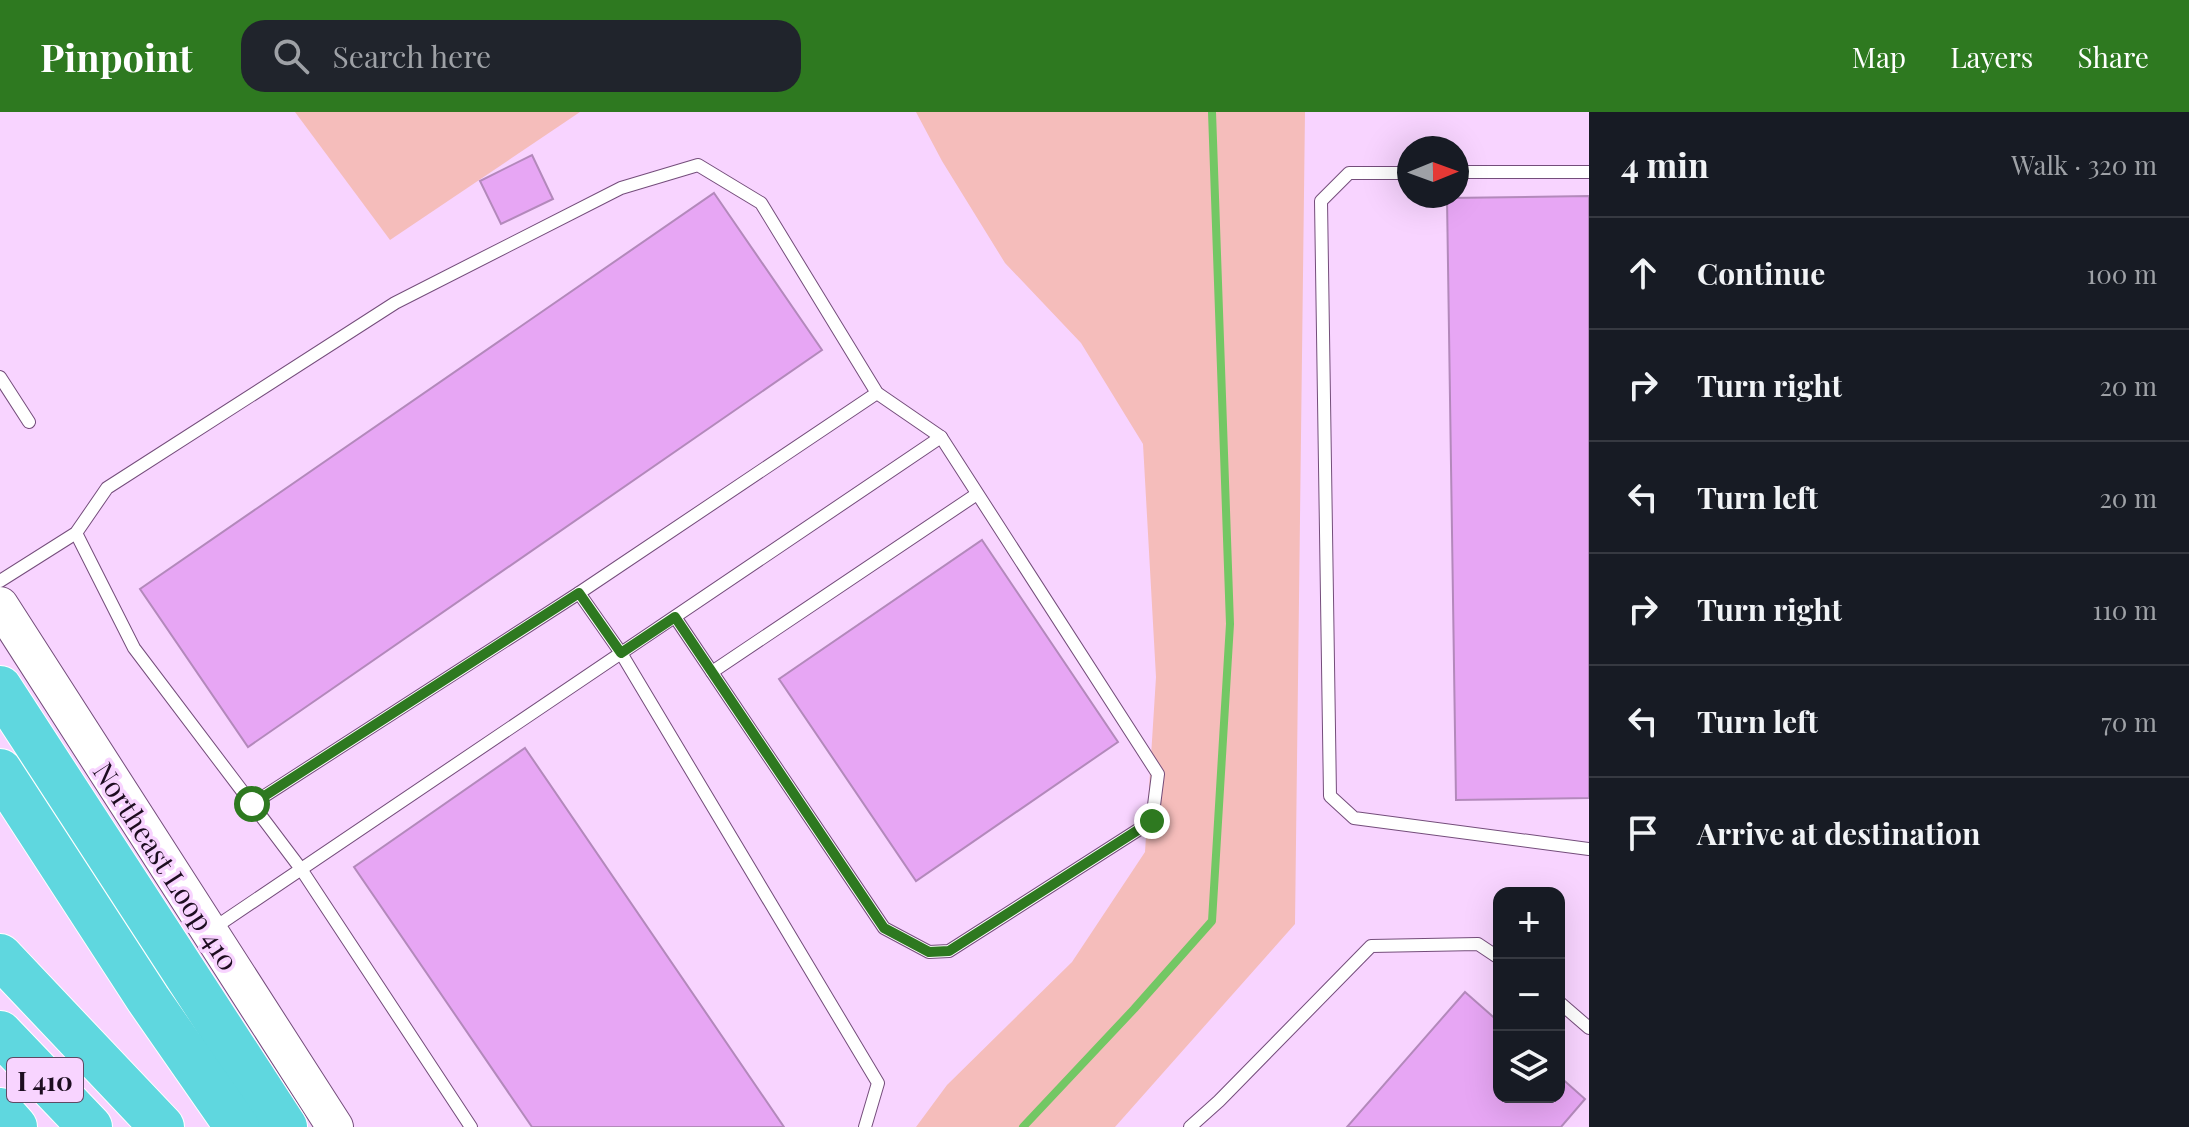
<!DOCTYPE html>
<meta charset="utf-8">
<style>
body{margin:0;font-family:"Playfair Display",serif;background:#20242c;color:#f1f3f6}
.controls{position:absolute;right:24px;bottom:24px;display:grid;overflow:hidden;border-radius:16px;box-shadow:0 8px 32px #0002}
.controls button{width:72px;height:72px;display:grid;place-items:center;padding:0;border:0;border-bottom:2px solid #363941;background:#171b24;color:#f1f3f6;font:40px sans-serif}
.compass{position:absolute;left:1397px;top:24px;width:72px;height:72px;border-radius:50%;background:#171b24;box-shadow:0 8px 32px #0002;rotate:89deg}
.stop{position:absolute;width:24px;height:24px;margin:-18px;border:6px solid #2e7920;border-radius:50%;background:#fff}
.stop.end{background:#2e7920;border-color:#fff;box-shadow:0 2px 8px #0008}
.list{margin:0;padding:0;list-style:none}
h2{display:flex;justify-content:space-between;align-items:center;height:104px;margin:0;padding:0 32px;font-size:34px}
h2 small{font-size:26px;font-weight:400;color:#9ea1a6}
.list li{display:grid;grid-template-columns:52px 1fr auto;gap:24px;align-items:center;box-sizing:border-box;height:112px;padding:0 32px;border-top:2px solid #363941}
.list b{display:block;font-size:30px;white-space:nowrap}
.list em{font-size:26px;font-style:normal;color:#9ea1a6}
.icon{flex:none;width:44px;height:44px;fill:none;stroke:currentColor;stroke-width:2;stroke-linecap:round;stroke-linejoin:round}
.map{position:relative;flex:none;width:1589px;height:1015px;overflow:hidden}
header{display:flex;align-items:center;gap:48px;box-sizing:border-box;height:112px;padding:0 40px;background:#2e7920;color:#fff}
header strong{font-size:38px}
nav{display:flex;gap:44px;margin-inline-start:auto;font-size:28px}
.search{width:560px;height:72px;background:#20242c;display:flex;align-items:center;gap:20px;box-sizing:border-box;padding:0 28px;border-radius:24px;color:#9ea1a6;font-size:30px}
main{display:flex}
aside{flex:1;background:#171b24}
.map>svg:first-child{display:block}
.green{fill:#f5bdbb}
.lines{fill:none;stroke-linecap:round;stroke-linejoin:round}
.stream{stroke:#73c764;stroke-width:8}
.building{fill:#e7a6f4;stroke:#b389bb;stroke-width:2}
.service-casing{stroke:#744d7b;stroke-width:14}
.secondary-casing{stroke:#744d7b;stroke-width:38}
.motorway-casing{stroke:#fff;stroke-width:46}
.service{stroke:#fff;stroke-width:12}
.secondary{stroke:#fff;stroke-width:36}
.motorway{stroke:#5fd7df;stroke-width:44}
.route{stroke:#2e7920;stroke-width:10}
.labels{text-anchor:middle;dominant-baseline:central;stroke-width:7;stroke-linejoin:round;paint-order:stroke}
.shield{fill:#f8d4ff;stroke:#5f4963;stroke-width:2}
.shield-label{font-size:26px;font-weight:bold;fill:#1d0d20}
.street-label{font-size:28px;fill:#1d0d20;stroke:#f8d4ff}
</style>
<header>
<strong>Pinpoint</strong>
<div class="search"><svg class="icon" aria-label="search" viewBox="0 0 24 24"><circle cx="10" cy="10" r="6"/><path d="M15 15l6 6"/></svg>Search here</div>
<nav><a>Map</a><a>Layers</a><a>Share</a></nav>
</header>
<main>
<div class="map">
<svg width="1589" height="1015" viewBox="0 0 1589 1015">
<rect width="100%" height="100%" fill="#f8d4ff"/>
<g class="green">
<polygon points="295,0 580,0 390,128"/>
<polygon points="916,0 1305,0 1295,812 1115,1015 916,1015 947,973 1072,850 1145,740 1156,565 1143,332 1081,231 1005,151 942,49"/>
</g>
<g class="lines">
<polyline class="stream" points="1023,1015 1134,897 1212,809 1230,512 1212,0"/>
</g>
<g class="building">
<polygon points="532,43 553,87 501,112 480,69"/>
<polygon points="714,81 822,238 248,635 140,477"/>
<polygon points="1589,84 1589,686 1456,688 1447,86"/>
<polygon points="982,428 1118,630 916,769 779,567"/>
<polygon points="525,636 784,1015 532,1015 354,755"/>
<polygon points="1465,880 1499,910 1499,985 1559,985 1559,964 1585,987 1561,1015 1347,1015"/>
</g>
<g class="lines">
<defs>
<g id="service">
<polyline points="1457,60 1589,60"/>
<polyline points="1409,61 1349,61 1321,89 1330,684 1354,706 1589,737"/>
<polyline points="0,265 29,310"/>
<polyline points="76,421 134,536 252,692"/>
<polyline points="0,469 76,421 107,376 395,191 621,76 698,53 761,91 877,281 941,325 1158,662 1152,709 949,839 929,840 884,816 675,505"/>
<polyline points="579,481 621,541 878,971 865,1015"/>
<polyline points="712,560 977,382"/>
<polyline points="211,818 941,325"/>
<polyline points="1559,890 1589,916"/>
<polyline points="471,1015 301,757 252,692 579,481 877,281"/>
<polyline points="1190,1015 1219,989 1371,834 1478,832 1499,846"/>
</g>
<polyline id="secondary" points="0,493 335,1015"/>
<g id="motorway">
<polyline points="0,576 285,1015"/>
<polyline points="0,659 148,887 237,1015"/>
<polyline points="0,844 162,1015"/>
<polyline points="0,921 90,1015"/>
<polyline points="0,998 15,1015"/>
</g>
</defs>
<use href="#service" class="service-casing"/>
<use href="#secondary" class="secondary-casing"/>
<use href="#motorway" class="motorway-casing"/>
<use href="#service" class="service"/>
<use href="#secondary" class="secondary"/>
<use href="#motorway" class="motorway"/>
</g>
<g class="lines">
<polyline class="route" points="252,692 579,481 621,541 675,505 884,816 929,840 949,839 1152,709"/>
</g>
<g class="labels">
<rect class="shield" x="7" y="946" width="76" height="44" rx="6"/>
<g class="shield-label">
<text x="45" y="968">I 410</text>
</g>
<g class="street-label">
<text transform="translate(167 754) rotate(57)">Northeast Loop 410</text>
</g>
</g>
</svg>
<div class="controls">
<button>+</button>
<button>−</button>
<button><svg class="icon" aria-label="layers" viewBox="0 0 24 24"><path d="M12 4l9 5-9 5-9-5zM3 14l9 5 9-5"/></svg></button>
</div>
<svg class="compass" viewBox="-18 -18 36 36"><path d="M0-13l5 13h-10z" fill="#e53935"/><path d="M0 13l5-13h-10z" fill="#9ea1a6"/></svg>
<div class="stop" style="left:252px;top:692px"></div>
<div class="stop end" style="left:1152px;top:709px"></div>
</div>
<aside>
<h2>4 min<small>Walk · 320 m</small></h2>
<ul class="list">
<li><svg class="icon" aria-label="ahead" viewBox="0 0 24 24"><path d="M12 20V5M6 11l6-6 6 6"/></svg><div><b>Continue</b></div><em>100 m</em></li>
<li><svg class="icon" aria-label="right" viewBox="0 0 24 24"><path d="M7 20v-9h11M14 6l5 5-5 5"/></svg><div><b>Turn right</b></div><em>20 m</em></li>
<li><svg class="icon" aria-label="left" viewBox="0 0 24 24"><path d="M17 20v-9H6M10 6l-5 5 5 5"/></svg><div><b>Turn left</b></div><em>20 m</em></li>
<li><svg class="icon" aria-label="right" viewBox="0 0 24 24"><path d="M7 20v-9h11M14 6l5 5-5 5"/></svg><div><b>Turn right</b></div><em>110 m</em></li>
<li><svg class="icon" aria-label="left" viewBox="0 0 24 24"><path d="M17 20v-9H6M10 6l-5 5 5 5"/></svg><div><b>Turn left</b></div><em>70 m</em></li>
<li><svg class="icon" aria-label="arrive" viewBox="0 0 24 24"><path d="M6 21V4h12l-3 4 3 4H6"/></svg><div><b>Arrive at destination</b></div></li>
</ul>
</aside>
</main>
